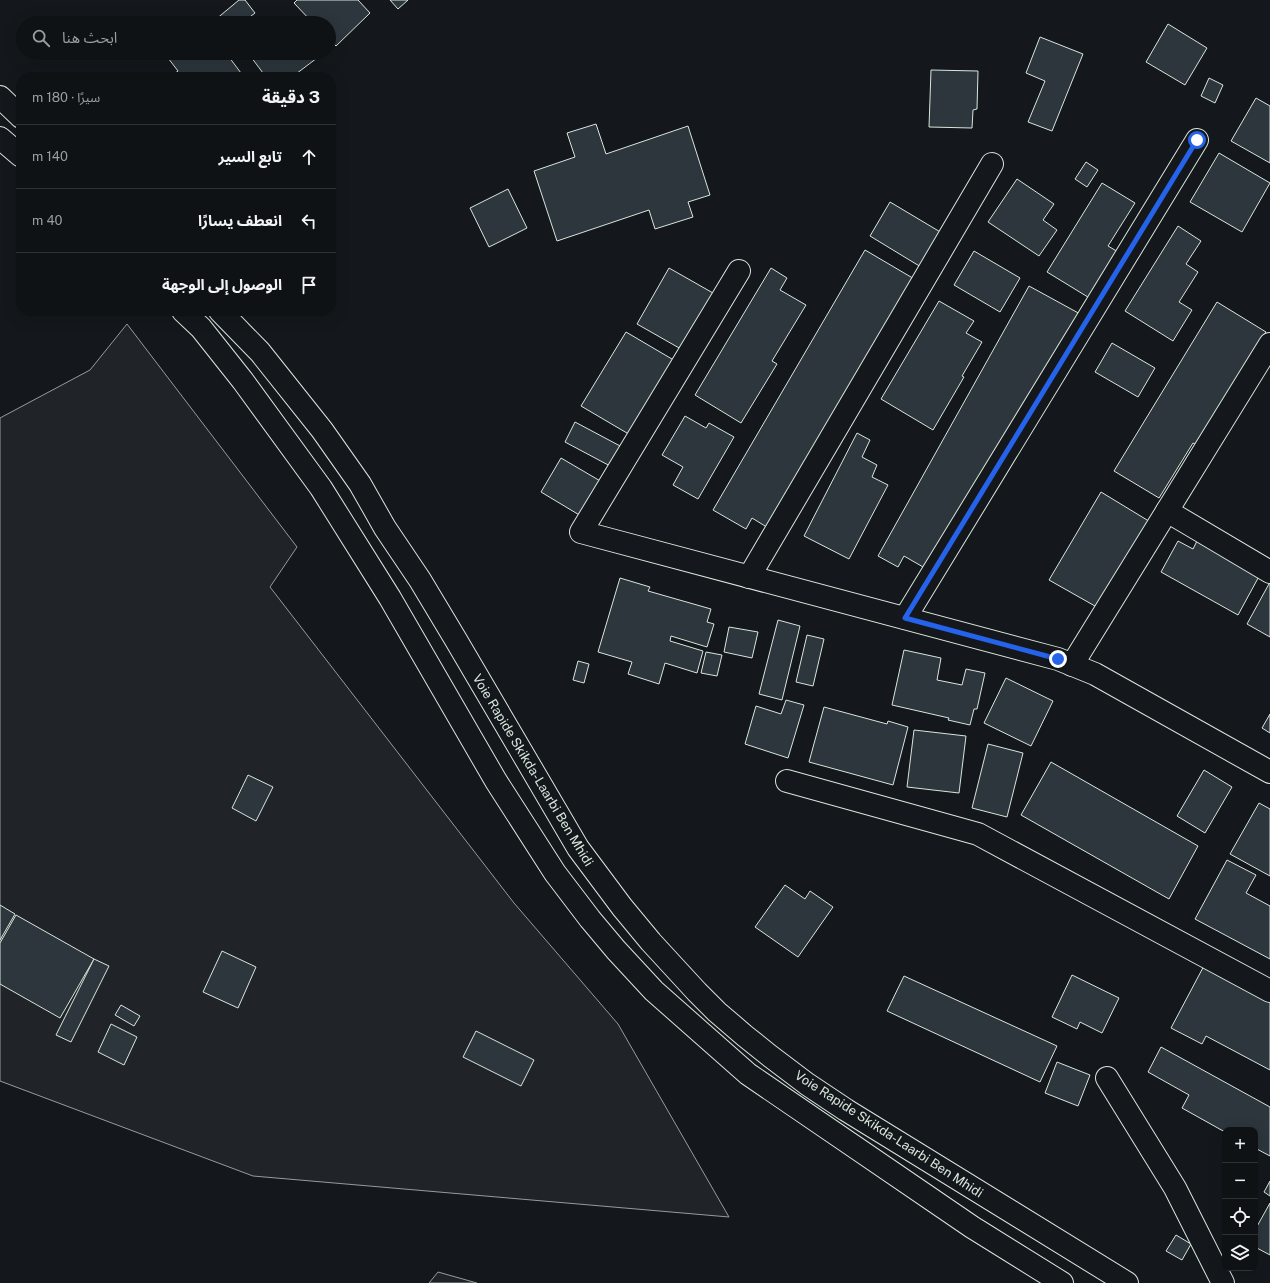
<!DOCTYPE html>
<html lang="ar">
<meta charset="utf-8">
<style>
body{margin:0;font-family:"Public Sans","Noto Sans Arabic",sans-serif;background:#181b1e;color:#f1f3f6;direction:rtl}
.controls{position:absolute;right:12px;bottom:12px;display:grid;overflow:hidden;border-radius:8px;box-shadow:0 4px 16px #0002}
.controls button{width:36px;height:36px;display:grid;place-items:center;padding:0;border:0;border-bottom:1px solid #2f3234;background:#0f1215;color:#f1f3f6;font:20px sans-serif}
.stop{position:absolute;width:12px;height:12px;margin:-9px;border:3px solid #2563eb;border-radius:50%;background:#fff}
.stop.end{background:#2563eb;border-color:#fff;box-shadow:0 1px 4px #0008}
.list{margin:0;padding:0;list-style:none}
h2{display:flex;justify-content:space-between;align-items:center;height:52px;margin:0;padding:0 16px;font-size:17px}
h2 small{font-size:13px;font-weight:400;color:#9b9ea0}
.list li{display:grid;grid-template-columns:26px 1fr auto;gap:12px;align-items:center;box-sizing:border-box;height:64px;padding:0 16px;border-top:1px solid #2f3234}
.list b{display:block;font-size:15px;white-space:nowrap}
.list em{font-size:13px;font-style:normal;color:#9b9ea0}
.icon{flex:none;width:22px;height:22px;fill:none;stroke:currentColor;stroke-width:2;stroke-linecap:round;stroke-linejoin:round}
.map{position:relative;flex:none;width:1270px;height:1283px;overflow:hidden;direction:ltr}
.search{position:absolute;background:#0f1215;box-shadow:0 4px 16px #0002;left:16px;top:16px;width:320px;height:44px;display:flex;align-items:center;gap:10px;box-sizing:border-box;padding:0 14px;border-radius:22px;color:#9b9ea0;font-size:15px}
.panel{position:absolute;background:#0f1215;box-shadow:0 4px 16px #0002;left:16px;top:72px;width:320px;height:244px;border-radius:16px;direction:rtl}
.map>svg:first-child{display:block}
.green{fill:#202428;stroke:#939e99}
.building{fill:#2c363c;stroke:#d8e6dc}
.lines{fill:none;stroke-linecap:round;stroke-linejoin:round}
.minor-casing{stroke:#d8e6dc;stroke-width:24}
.trunk-casing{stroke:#d8e6dc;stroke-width:24}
.minor{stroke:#14181c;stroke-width:22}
.trunk{stroke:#14181c;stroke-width:22}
.route{stroke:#2563eb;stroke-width:5}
.labels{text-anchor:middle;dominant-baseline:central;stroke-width:3;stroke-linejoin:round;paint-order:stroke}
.street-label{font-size:13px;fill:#d8e6dc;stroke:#14181c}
</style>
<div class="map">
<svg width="1270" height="1283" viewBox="0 0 1270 1283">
<rect width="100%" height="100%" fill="#14181c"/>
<g class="green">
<polygon points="127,324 297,547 270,587 514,903 618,1024 729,1217 253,1176 0,1081 0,418 90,370"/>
<polygon points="438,1272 477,1283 429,1283"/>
</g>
<g class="building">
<polygon points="239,0 245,0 255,13 242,23 217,23 215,20"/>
<polygon points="297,0 358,0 370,13 336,46 329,39 329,23 313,23 294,3"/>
<polygon points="390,0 408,0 398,9"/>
<polygon points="287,19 290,23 281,23"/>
<polygon points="1168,24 1207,48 1185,85 1146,62"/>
<polygon points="1040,37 1083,54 1052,131 1028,122 1045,81 1026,73"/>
<polygon points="174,53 226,53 244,77 170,77 178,71 168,58"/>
<polygon points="248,53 313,53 317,58 292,77 266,77"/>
<polygon points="931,70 978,71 977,109 973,110 972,128 929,127"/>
<polygon points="1209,78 1223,85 1215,103 1201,96"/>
<polygon points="1256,98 1270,106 1270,163 1231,141"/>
<polygon points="596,124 606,154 688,126 710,195 688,202 693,217 655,229 649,210 557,241 534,171 575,157 567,133"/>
<polygon points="1219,153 1270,183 1242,232 1190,202"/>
<polygon points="1086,162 1098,170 1087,187 1075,179"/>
<polygon points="1017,179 1054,204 1043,220 1057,230 1039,256 988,222"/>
<polygon points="1102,183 1135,203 1108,246 1125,256 1096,302 1047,272"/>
<polygon points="508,189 527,228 489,247 470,208"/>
<polygon points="890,202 942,233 921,267 870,236"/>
<polygon points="1178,226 1201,241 1186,264 1198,272 1179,302 1192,310 1173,341 1125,311"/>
<polygon points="865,250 916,280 770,529 752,518 746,529 713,510"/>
<polygon points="974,251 1020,278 1000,312 954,285"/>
<polygon points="669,268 720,297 688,353 637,324"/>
<polygon points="771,268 787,278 780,290 806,305 772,361 777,364 741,423 695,395"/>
<polygon points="1029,286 1082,315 937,575 904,556 898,567 878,556"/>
<polygon points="939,301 974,321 966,333 982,342 962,376 964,377 933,430 881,399"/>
<polygon points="1217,302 1266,332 1197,445 1193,443 1159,498 1114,471"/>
<polygon points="626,332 677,362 632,436 581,406"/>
<polygon points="1112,343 1155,368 1138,397 1095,372"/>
<polygon points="685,416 706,428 709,423 734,437 698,499 673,485 683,467 662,455"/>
<polygon points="575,422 622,447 612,467 565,442"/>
<polygon points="857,433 870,440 862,457 877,465 872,477 888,485 849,559 804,536"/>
<polygon points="561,458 602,482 581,516 541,492"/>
<polygon points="1101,492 1152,523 1102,610 1049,580"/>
<polygon points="1200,535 1263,569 1238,615 1161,572 1178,541 1193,549"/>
<polygon points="620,578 650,587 648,591 711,609 707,622 714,624 707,647 671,636 670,641 703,651 697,673 665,663 659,684 628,674 632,662 598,652"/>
<polygon points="1270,582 1270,637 1247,624"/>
<polygon points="778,620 800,626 782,700 759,694"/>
<polygon points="729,627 758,632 752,658 724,652"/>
<polygon points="807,635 824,639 813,686 796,682"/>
<polygon points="904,650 941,658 937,680 962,685 966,669 985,673 977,709 974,709 970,725 948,720 949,718 892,705"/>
<polygon points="706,652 722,655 717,676 701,673"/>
<polygon points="578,661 589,664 584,683 573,680"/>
<polygon points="1006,678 1053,701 1031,746 984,723"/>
<polygon points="786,700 804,705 788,758 745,744 756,706 781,714"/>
<polygon points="824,707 887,724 888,721 908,727 893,785 809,762"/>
<polygon points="1270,714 1270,733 1262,728"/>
<polygon points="914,730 966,736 959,793 907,787"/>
<polygon points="988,744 1023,753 1007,817 972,808"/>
<polygon points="1051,762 1198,846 1169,899 1021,815"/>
<polygon points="1204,770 1232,787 1205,833 1177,816"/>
<polygon points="248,775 273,787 256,821 232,808"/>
<polygon points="1259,803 1270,809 1270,876 1230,854"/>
<polygon points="1227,860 1256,875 1246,893 1270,906 1270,959 1195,919"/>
<polygon points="785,885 805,899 810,891 833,907 798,957 755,927"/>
<polygon points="0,905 15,914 0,940"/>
<polygon points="16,915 94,959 60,1018 0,984 0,943"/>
<polygon points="222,951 256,967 238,1008 203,992"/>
<polygon points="94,959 109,966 71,1042 56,1035"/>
<polygon points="1206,962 1270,993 1270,1070 1206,1036 1202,1044 1171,1028"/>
<polygon points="1072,975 1119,998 1102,1033 1080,1022 1077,1029 1052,1017"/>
<polygon points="904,976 1057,1046 1040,1082 887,1011"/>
<polygon points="121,1005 140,1016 134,1026 115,1015"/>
<polygon points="111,1024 137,1037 124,1065 98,1052"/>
<polygon points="476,1031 534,1060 521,1086 463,1057"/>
<polygon points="1161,1047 1270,1107 1270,1156 1255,1148 1255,1130 1225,1130 1225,1132 1182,1108 1189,1095 1148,1072"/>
<polygon points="1057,1062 1090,1075 1078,1106 1045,1093"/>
<polygon points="1270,1181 1270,1196 1264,1192"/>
<polygon points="1270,1203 1270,1255 1255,1247 1255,1230"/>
<polygon points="1176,1235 1191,1244 1182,1260 1166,1251"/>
</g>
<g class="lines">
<defs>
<g id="minor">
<polyline points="739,271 581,532 1058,659 1095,674 1270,772"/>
<polyline points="1167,511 1270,572"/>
<polyline points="749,577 992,164"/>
<polyline points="905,618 1197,140"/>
<polyline points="1072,665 1270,344"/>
<polyline points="787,781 978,834 1270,991"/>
<polyline points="1107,1078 1175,1188 1223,1283"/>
</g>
<g id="trunk">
<polyline points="0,97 21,117"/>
<polyline points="0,138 21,156"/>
<polyline points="183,311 201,328 243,381 321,488 390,598 496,781 555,873 590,919 616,950 654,991 748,1074 972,1227 1062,1283"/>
<polyline points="220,311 260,352 322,430 360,484 385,528 420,580 456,640 578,848 622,907 651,942 697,992 717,1012 745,1036 770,1056 807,1084 846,1110 1127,1283"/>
</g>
</defs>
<use href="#minor" class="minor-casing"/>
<use href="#trunk" class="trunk-casing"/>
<use href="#minor" class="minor"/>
<use href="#trunk" class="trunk"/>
</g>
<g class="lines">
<polyline class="route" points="1058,659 905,618 1197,140"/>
</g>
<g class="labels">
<g class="street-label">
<text transform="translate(533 770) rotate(59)">Voie Rapide Skikda-Laarbi Ben Mhidi</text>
<text transform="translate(889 1134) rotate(33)">Voie Rapide Skikda-Laarbi Ben Mhidi</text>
</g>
</g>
</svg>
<div class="controls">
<button>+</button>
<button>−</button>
<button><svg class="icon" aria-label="locate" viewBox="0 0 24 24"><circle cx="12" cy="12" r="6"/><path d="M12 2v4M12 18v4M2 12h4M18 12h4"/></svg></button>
<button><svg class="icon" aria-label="layers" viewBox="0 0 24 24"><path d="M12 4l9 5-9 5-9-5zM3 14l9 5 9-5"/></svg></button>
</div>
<div class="stop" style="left:1197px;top:140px"></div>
<div class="stop end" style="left:1058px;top:659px"></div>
<div class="search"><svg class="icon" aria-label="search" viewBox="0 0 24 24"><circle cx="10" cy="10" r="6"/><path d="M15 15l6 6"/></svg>ابحث هنا</div>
<section class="panel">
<h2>3 دقيقة<small>سيرًا · 180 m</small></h2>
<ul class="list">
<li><svg class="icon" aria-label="ahead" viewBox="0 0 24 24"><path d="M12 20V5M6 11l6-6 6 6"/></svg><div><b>تابع السير</b></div><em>140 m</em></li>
<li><svg class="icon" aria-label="left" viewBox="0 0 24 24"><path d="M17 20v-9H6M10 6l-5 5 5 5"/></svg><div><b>انعطف يسارًا</b></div><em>40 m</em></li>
<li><svg class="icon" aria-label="arrive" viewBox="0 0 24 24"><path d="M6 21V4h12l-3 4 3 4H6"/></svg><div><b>الوصول إلى الوجهة</b></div></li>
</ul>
</section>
</div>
